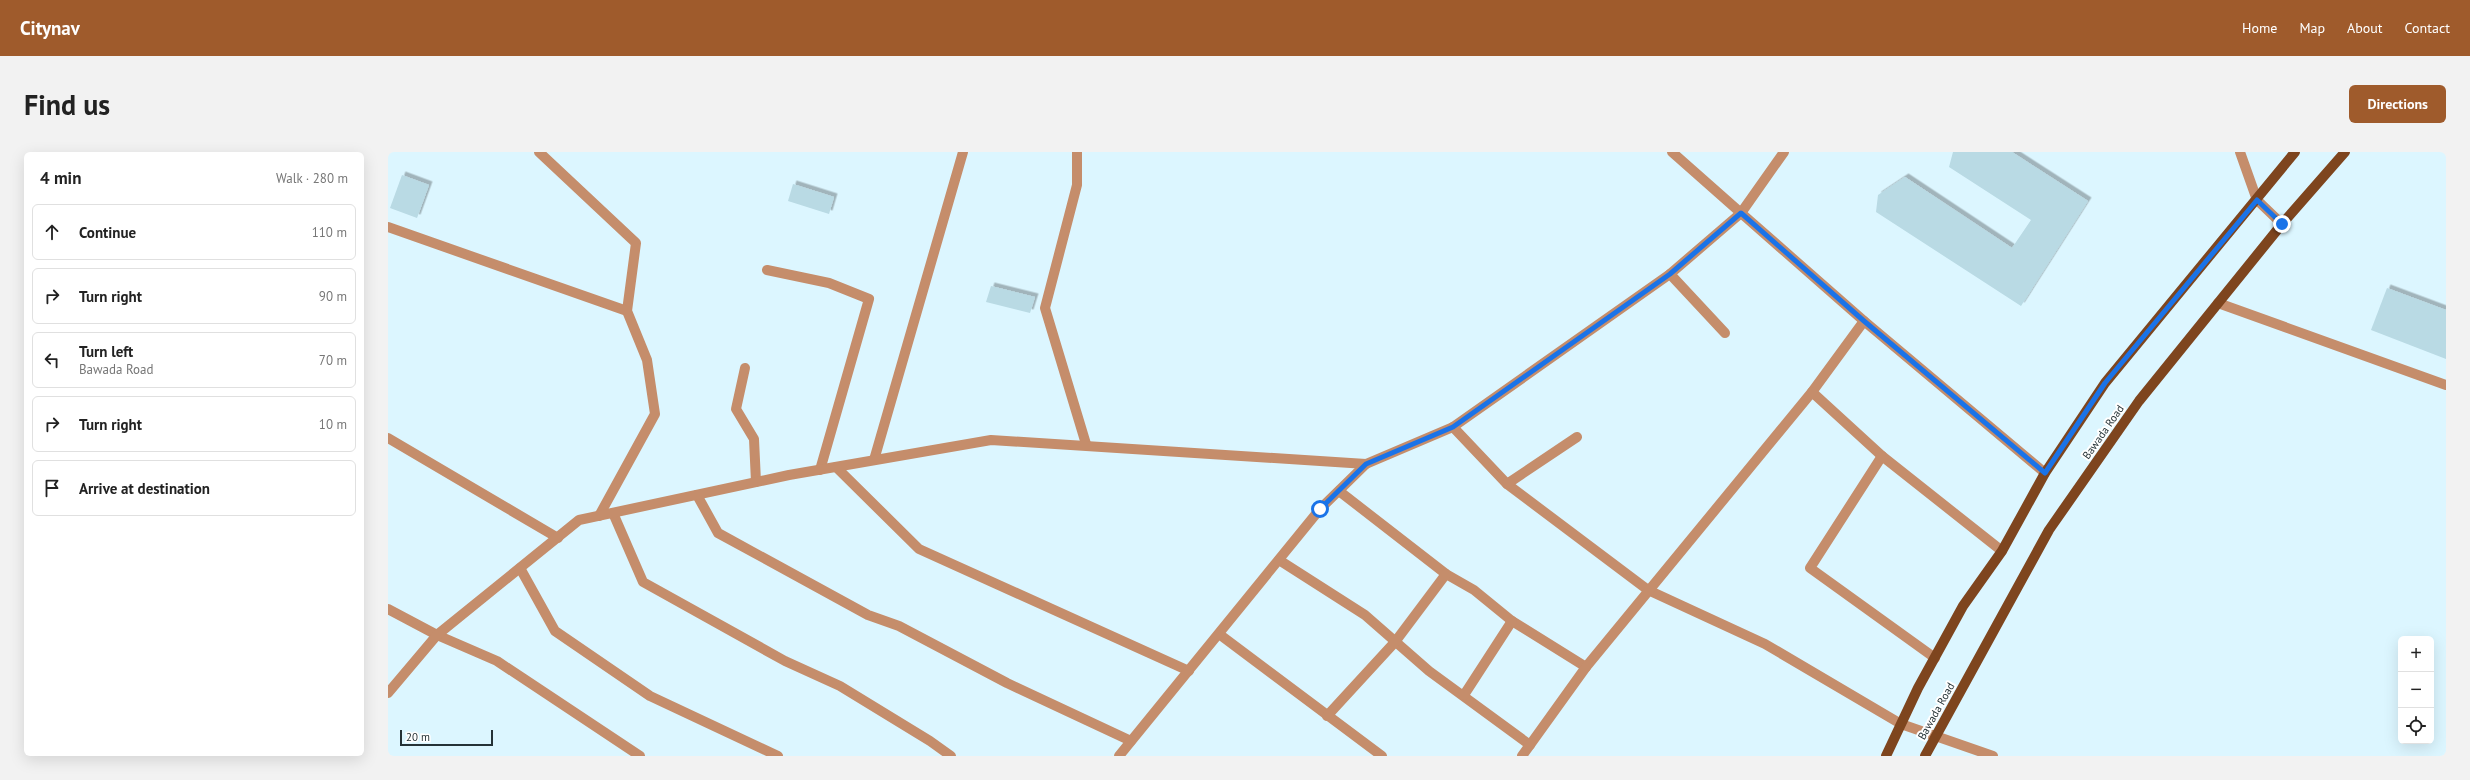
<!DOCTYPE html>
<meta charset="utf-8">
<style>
body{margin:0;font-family:"PT Sans",sans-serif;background:#f2f2f2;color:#222}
.controls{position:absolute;right:12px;bottom:12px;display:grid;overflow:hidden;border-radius:6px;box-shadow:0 4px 16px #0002}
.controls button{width:36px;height:36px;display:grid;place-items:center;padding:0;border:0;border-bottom:1px solid #e0e0e0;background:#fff;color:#222;font:20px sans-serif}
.scale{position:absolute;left:12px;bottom:10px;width:93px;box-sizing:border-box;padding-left:4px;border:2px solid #253236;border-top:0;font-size:11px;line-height:14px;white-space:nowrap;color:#253236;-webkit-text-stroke:3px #fff;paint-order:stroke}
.stop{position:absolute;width:12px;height:12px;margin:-9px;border:3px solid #1a73e8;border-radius:50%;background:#fff}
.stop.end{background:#1a73e8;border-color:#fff;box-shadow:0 1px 4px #0008}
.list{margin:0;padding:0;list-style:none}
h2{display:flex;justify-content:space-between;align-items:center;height:52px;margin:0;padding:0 16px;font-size:17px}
h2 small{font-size:13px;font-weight:400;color:#767676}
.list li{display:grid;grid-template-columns:26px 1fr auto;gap:12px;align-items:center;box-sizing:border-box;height:56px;margin:0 8px 8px;padding:0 8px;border:1px solid #e0e0e0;border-radius:6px}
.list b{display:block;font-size:15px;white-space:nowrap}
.list p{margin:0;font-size:13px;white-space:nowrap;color:#767676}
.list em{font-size:13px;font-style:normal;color:#767676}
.icon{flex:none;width:22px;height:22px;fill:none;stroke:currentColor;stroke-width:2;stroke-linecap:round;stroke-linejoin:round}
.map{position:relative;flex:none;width:2058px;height:604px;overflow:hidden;border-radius:6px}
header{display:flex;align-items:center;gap:24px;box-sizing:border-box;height:56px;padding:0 20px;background:#9f5b2c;color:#fff}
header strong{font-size:19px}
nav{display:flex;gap:22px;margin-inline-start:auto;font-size:14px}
.intro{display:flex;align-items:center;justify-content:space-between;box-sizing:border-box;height:96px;padding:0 24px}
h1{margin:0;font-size:28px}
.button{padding:10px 18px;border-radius:6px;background:#9f5b2c;color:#fff;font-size:14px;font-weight:700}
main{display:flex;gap:24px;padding:0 24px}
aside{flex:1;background:#fff;border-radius:6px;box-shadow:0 4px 16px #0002}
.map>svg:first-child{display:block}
.building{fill:#b9dae4;filter:url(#shadow)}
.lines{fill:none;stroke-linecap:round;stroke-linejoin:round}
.minor{stroke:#c58d6b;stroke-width:10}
.major{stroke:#7e451e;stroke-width:10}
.route{stroke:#1a73e8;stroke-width:5}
.labels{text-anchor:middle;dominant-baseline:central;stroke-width:4;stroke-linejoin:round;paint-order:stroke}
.street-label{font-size:11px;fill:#253236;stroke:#fff}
</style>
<header>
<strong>Citynav</strong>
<nav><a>Home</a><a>Map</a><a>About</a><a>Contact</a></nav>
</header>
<div class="intro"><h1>Find us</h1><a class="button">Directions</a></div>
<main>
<aside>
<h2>4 min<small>Walk · 280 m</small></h2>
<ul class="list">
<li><svg class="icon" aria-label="ahead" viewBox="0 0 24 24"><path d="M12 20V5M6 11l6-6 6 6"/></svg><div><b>Continue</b></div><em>110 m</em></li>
<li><svg class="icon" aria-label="right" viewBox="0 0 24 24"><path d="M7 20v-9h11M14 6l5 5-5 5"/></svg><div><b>Turn right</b></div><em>90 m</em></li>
<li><svg class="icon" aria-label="left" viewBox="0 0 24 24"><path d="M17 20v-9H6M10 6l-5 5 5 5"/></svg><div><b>Turn left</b><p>Bawada Road</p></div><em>70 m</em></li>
<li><svg class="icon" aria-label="right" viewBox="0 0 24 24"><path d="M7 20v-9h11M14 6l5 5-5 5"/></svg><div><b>Turn right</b></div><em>10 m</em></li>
<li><svg class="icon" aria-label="arrive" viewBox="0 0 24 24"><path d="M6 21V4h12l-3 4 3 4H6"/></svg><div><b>Arrive at destination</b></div></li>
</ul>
</aside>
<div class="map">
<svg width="2058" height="604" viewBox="0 0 2058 604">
<defs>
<filter id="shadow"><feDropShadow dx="3.5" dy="-3.5" stdDeviation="0" flood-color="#0004"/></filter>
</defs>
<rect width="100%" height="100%" fill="#dcf6ff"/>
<g class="building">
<polygon points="1565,0 1624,0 1700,49 1633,154 1488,60 1490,43 1517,25 1624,96 1643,68 1561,15"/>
<polygon points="14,23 41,33 29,66 2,56"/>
<polygon points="405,32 446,45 441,62 400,49"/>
<polygon points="603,134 647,145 642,161 598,150"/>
<polygon points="1999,136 2058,158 2058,207 1983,178"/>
</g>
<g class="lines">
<g class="minor">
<polyline points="151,0 248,91 239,159 259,208 267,262 211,364"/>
<polyline points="689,0 689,33 657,156 698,292"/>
<polyline points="1284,0 1353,61 1396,0"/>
<polyline points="1852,0 1869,48 1894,72"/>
<polyline points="0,75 239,159"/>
<polyline points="379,118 441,131 481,147 432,318"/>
<polyline points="1282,122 1337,181"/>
<polyline points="1830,151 2058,233"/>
<polyline points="357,216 348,257 366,287 368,330"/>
<polyline points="1424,240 1476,169"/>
<polyline points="1065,275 1119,332 1260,438 1377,492 1513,572 1605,604"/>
<polyline points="0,286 170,386"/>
<polyline points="1494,304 1422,416 1547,506"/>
<polyline points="486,308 575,0"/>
<polyline points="448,315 531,397 801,519"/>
<polyline points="1119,332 1189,285"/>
<polyline points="951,339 1058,422 1086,438 1124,469 1198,515"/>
<polyline points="309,343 330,381 480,463 511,474 619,531 743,589"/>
<polyline points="225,361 255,430 397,509 452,534 542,589 563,604"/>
<polyline points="891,408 977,463 1041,519 1142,593"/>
<polyline points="132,416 167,479 262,544 390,604"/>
<polyline points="0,457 49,483 109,509 252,604"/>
<polyline points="831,482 994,604"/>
<polyline points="0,541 49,483 191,368 401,323 603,288 978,312"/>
<polyline points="1076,543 1124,469"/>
<polyline points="939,564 1007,490 1058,422"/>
<polyline points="731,604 932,357 978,312 1065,275 1282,122 1353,61 1476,169 1657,321"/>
<polyline points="1134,604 1198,515 1424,240 1494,304 1614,399"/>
</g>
<g class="major">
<polyline points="1498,604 1530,536 1575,454 1614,399 1657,321 1717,231 1907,0"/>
<polyline points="1537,604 1661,378 1751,249 1894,72 1957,0"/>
</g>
</g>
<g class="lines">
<polyline class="route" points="932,357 978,312 1065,275 1282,122 1353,61 1476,169 1657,321 1717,231 1869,48 1894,72"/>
</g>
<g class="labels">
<g class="street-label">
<text transform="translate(1715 280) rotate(-55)">Bawada Road</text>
<text transform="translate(1548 559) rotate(-61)">Bawada Road</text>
</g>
</g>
</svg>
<div class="controls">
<button>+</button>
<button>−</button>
<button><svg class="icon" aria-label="locate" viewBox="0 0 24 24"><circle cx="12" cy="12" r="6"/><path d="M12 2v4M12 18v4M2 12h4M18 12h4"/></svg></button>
</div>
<div class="scale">20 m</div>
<div class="stop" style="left:932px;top:357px"></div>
<div class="stop end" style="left:1894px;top:72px"></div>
</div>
</main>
